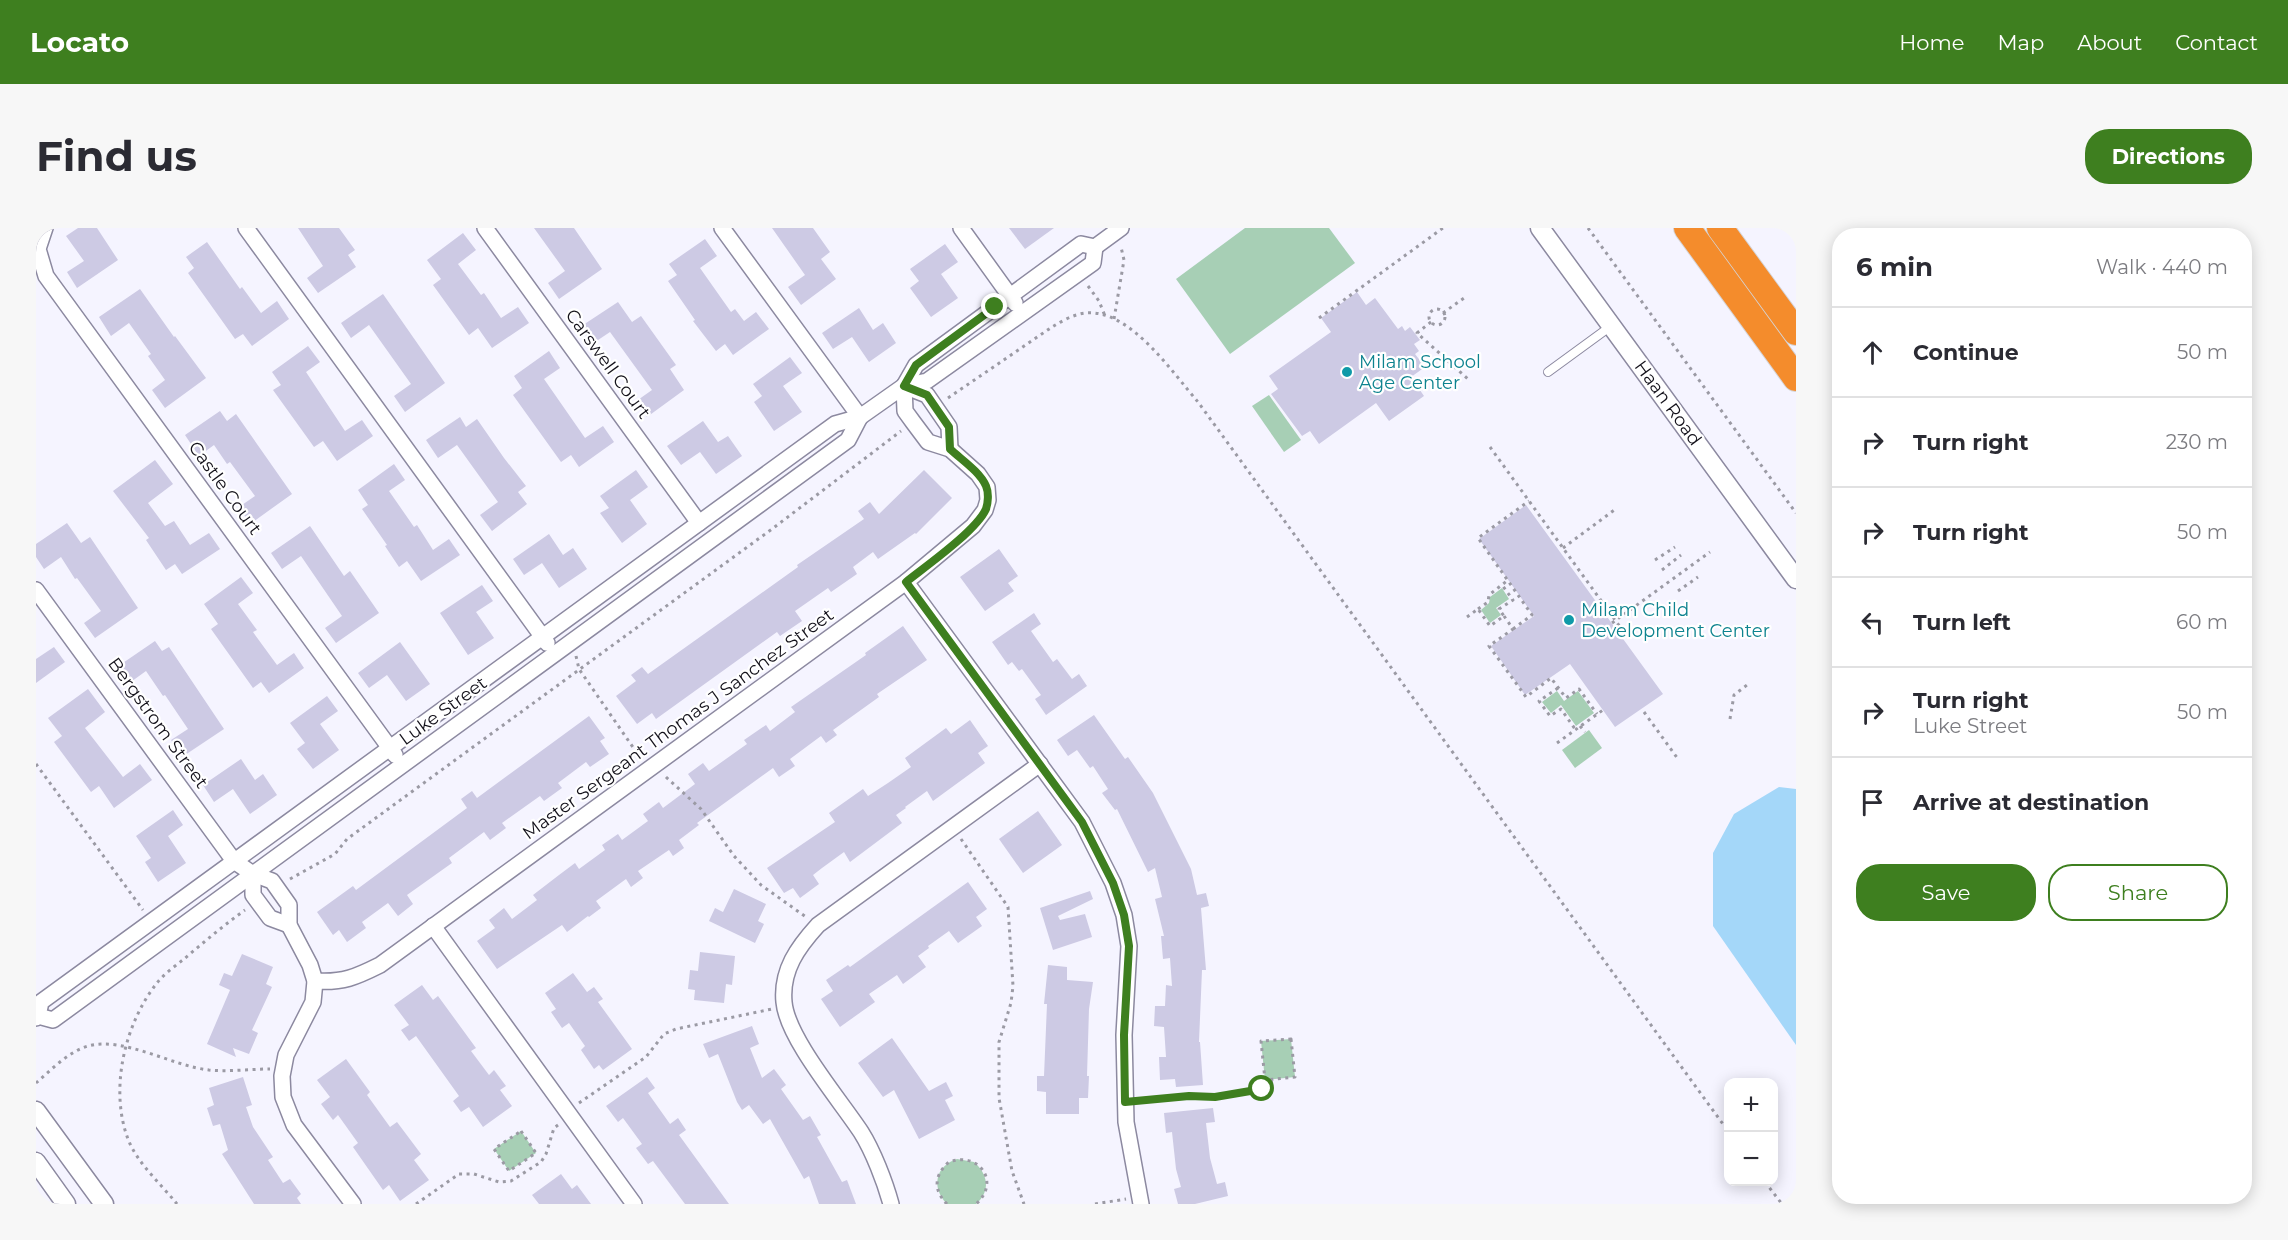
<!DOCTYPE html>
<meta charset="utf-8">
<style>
body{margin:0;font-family:Montserrat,sans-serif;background:#f7f7f7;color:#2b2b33}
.controls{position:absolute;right:18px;bottom:18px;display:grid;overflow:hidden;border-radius:12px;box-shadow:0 3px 15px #0003}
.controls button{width:54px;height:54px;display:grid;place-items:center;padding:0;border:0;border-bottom:2px solid #e1e1e2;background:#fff;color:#2b2b33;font:30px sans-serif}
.stop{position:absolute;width:18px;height:18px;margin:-14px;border:4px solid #3e7f1f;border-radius:50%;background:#fff}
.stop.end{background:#3e7f1f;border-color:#fff;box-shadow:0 2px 6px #0008}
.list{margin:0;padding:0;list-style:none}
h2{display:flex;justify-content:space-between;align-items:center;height:78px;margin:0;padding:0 24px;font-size:26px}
h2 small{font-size:20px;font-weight:400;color:#7c7c81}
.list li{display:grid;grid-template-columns:39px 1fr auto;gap:18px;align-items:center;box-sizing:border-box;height:90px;padding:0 24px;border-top:2px solid #e1e1e2}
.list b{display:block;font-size:22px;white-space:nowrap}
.list p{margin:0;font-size:20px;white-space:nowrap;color:#7c7c81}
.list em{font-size:20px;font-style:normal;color:#7c7c81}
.actions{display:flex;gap:12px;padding:18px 24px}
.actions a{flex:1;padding:14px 0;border:2px solid #3e7f1f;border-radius:24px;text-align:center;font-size:21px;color:#3e7f1f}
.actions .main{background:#3e7f1f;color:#fff}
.icon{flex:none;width:33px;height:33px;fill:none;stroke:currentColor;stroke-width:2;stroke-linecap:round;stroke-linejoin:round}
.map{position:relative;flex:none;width:1760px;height:976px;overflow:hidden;border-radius:24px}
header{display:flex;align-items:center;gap:36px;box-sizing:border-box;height:84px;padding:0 30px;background:#3e7f1f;color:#fff}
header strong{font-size:28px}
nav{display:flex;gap:33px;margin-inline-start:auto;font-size:21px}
.intro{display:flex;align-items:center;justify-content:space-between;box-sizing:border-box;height:144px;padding:0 36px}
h1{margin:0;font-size:42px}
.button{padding:15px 27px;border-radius:24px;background:#3e7f1f;color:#fff;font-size:21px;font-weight:700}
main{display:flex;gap:36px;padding:0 36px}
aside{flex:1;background:#fff;border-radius:24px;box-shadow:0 3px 15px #0003}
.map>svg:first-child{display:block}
.green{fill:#a7cfb5}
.water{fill:#a4d7f9}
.building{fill:#cdcae4}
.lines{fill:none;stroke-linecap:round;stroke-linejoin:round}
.service-casing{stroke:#8c89a0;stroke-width:10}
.minor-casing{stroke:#8c89a0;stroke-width:18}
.tertiary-casing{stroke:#8c89a0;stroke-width:21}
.motorway-casing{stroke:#d5d4d6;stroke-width:28}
.path{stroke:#9b9aa4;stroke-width:3;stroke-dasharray:3 4.5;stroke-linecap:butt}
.service{stroke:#fff;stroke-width:8}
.minor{stroke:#fff;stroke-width:15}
.tertiary{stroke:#fff;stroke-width:18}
.motorway{stroke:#f48c2c;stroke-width:26}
.route{stroke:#3e7f1f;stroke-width:8}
.culture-dot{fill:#0f9aa8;stroke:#fff;stroke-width:2}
.labels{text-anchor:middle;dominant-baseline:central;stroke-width:4.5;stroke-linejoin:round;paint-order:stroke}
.culture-label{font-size:18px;fill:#0d838f;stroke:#fff;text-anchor:start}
.street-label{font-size:18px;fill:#13111a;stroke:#fff}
</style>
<header>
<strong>Locato</strong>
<nav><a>Home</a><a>Map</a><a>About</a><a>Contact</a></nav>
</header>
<div class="intro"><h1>Find us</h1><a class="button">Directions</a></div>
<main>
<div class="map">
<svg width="1760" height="976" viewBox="0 0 1760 976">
<rect width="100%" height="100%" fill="#f5f4ff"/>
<g class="green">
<polygon points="1209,0 1293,0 1319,35 1194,126 1140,51"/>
<polygon points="1233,167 1265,212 1248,224 1216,178"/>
<polygon points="1466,360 1473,371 1460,380 1465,387 1454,395 1445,382 1453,375 1454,369"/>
<polygon points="1521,463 1528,473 1542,463 1558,485 1540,498 1525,477 1515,485 1506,474"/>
<polygon points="1553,502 1566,520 1539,540 1526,522"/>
<polygon points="1255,811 1259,849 1229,852 1225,813"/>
<polygon points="485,903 500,925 473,943 458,921"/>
<path d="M921,931L938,934C952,946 955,963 940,976H911C895,960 899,938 921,931Z"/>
</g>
<polygon class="water" points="1743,559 1760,561 1760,817 1677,698 1677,625 1698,586"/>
<g class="building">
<polygon points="42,0 61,0 82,32 41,60 31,44 48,33 30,8"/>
<polygon points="262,0 303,0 319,22 312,27 320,39 282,65 271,50 287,38"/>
<polygon points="498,0 538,0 566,41 523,71 512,55 529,43"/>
<polygon points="736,0 777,0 794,24 785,31 800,51 765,77 752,59 769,47"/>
<polygon points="973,0 1018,0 989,21"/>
<polygon points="427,5 440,22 422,36 445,67 448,65 465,90 482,79 493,95 456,120 442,100 433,107 397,57 405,51 391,32"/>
<polygon points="669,11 681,28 664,40 695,84 699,81 708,93 720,84 733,101 697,127 689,116 680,123 657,93 659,92 632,53 641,47 633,36"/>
<polygon points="171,14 204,61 206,59 225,85 241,73 253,91 216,118 207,106 199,111 152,45 158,40 150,29"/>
<polygon points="909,16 922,34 905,46 922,70 895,89 874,60 883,53 874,41"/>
<polygon points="104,61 138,109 139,108 170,150 129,180 116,162 129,152 112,128 115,126 93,95 75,108 63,89"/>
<polygon points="1321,64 1330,77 1339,70 1362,101 1366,98 1369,103 1374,99 1384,112 1378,116 1383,123 1379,126 1389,139 1375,149 1388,168 1353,193 1340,175 1283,216 1274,203 1266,208 1235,166 1242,161 1233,148 1295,104 1285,90"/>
<polygon points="347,66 409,155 369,184 358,168 375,156 333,97 315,110 305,95"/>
<polygon points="582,74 596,94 605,88 640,137 634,141 648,162 611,189 599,174 616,162 574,104 556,116 544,99"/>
<polygon points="823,80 837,102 847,95 860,115 833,134 816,109 797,121 786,105"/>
<polygon points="272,118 284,134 270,144 309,203 326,192 337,208 301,233 287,213 278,219 237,162 245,157 236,144"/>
<polygon points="513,123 524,140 508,151 549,210 567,198 578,214 543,239 535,227 525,234 477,167 486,160 478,148"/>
<polygon points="754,129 766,145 747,158 766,184 738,203 718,174 726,168 717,156"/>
<polygon points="184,183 191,193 200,186 256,266 214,296 203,279 219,268 194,234 191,236 178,217 163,228 149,207"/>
<polygon points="424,189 430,199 441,191 468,230 490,258 482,264 491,276 456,303 444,287 462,274 421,217 402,230 390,212"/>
<polygon points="667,193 682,214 692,208 706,228 680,246 664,224 645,237 631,218"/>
<polygon points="119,232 137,256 112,275 129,298 138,293 154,317 173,305 184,321 146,346 139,336 130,342 110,312 113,310 77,263"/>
<polygon points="358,236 369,252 353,263 378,299 381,297 397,322 413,311 424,327 385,353 371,333 363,339 349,318 351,317 326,281 332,277 322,262"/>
<polygon points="600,242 612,259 594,272 611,296 586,315 564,285 573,280 564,268"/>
<polygon points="888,242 916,270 880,306 879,305 842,331 837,324 817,339 821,346 795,364 792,360 759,383 766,393 744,408 741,404 620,491 616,485 601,496 580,468 600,453 595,447 606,439 612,446 762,339 761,337 828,291 822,283 834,274 843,286"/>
<polygon points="1490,277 1627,466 1579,499 1534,436 1489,467 1455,418 1498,388 1443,311"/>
<polygon points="31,295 45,315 54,309 102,380 59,410 48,395 65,383 41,350 39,351 25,329 8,341 0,329 0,316"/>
<polygon points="274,298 308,348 314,343 343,385 300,415 289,400 306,388 265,328 246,341 235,325"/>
<polygon points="513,306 527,327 537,320 551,341 523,360 506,335 488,347 477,331"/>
<polygon points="963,321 982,348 972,355 978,363 949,383 924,349"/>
<polygon points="205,349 217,365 202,376 221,402 217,404 241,437 258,425 268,440 233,465 225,454 217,460 175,401 182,396 168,376"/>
<polygon points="446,357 457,373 440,384 458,410 432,427 404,385"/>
<polygon points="998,385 1005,396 995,403 1017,434 1021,431 1036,451 1043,446 1051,458 1010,487 999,471 1005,467 986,441 983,443 976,434 972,437 956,414"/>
<polygon points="867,398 891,432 841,466 843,469 797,502 801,507 790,515 785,508 754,531 759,538 743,549 737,540 661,595 663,597 643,612 648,620 637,628 633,622 602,643 607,650 595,659 590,651 560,673 565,680 553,689 552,688 531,704 526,697 461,741 441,713 459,700 453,692 468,680 476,691 501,672 497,667 523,647 539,635 543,641 569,622 566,617 582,606 586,612 612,593 607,586 623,574 627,580 659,556 652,546 667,535 673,543 711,516 708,512 730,497 734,503 759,484 755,479 830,427 829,425"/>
<polygon points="119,413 126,423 133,419 188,501 146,529 135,512 152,501 129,467 127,468 110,443 92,456 81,439"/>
<polygon points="364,414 394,456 370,473 351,447 333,460 322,445"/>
<polygon points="18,419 29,434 0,455 0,431"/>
<polygon points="52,461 69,484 49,500 87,549 104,536 116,552 78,580 63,558 55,564 18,514 26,508 12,490"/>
<polygon points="291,468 302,483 284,496 303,522 277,541 261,521 269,515 254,495"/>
<polygon points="1058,487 1089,531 1092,529 1117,565 1155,641 1161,667 1170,665 1173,678 1165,680 1170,742 1166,742 1163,814 1164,814 1167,857 1140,859 1139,851 1124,852 1123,829 1130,829 1128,799 1118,798 1119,778 1129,778 1130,757 1136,758 1134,730 1127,731 1125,708 1128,708 1119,671 1126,669 1119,640 1112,644 1081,581 1079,582 1066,565 1072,561 1057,538 1054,540 1041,522 1032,528 1021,512"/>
<polygon points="553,488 569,510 564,513 573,526 554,539 550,534 522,555 526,560 508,573 504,568 466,595 470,600 454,612 448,604 413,630 416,635 371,667 377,676 362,688 352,675 326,694 330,700 311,714 303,702 297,707 281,684 317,658 320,662 431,580 425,571 436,563 441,570"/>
<polygon points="934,492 952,518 942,525 949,535 897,573 891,563 869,579 870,580 860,587 866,595 814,634 808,624 786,640 777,647 783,656 764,670 757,660 748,665 731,640 799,594 793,585 827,561 832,568 852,555 875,539 869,530 910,500 915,506"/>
<polygon points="205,531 219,552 227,546 241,567 214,586 197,561 178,574 167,557"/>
<polygon points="137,582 147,597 132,608 150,635 122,654 109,634 115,630 100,608"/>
<polygon points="1002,583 1026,617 987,645 963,611"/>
<polygon points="932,654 951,681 940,689 946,698 922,715 913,703 892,718 893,720 882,728 890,739 867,756 861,747 833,766 839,774 804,799 785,771 797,763 790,752 812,737 814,739"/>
<polygon points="698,661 730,676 722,693 728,696 719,715 673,693 679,680 687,684"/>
<polygon points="1054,663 1057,671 1022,688 1024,692 1049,686 1056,709 1017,722 1004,680"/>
<polygon points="664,724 699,728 696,757 690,756 688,775 658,772 659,762 652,761 654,742 662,743"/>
<polygon points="206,726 237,739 230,756 236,759 216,802 222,805 213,826 197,820 200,829 171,816 194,762 183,757 188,745 196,748"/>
<polygon points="1012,737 1031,739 1031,752 1057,754 1053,781 1051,848 1053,848 1052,870 1043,870 1043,886 1010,886 1010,864 1001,863 1001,848 1008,848 1011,776 1008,776"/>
<polygon points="537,745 551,764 558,759 567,771 562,774 596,821 567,842 563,837 558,841 545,822 549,818 533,795 526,800 515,784 520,781 509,765"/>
<polygon points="386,757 397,772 402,768 440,820 435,823 453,847 458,842 470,858 464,862 476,878 447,899 433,879 425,884 417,873 423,868 380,808 373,813 365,802 373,797 358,777"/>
<polygon points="716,798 723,816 714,820 726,850 738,841 750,857 745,861 767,892 774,888 785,907 781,909 806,954 811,952 820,976 783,976 773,948 768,951 734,891 727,896 713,877 706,882 701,874 682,826 673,830 667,816"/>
<polygon points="856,810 893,863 910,854 917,868 909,872 919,892 883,911 858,862 847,869 822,835"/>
<polygon points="310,831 334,864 331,867 354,899 361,894 385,926 378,932 393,952 364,973 353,957 347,962 317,919 322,915 302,887 297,892 285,876 294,869 281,852"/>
<polygon points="207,849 216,877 210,879 217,899 237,929 232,932 247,955 254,951 265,966 261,970 265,976 218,976 186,926 192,922 184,896 177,898 171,880 178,877 173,860"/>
<polygon points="611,849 619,860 612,865 634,896 642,890 650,902 643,907 693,976 649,976 617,933 612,936 600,920 606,916 587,890 582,894 570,878"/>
<polygon points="1177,880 1179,894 1170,895 1174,930 1181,956 1189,954 1192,968 1159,976 1142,976 1138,961 1145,959 1140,941 1136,904 1130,905 1128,885"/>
<polygon points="525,946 536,961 541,957 555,976 503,976 496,967"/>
</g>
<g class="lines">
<defs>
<polyline id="service" points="1512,144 1575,98"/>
<g id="minor">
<polyline points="9,0 2,21 10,48 359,527"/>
<polyline points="210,0 511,415"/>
<polyline points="449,0 663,295"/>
<polyline points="686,0 824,189"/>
<polyline points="925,0 979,75"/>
<polyline points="868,158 880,137 1045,16 1059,19 1085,0"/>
<polyline points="868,158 891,167 913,199 914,221"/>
<polyline points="870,354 1046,594 1077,655 1088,687 1093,718 1088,807 1090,894 1105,976"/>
<polyline points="0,362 198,633 217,646 236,653 253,677 253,697 274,737 279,753 277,774 250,827 246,848 247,869 258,897 317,976"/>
<polyline points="217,646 217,667 234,690 253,697"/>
<polyline points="397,698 598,976"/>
<path d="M279,753C307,755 320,749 344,737L870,354L937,298L949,282L952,272L951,259L942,246L914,221L892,214L877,194L869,183L868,158"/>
<polyline points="2,788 17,792 812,212 824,189"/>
<polyline points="0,790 2,788 5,774 799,196 824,189 868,158 891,153 1057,35 1059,19"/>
<path d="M855,976C849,954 837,923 825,904C804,872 751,810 748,774C745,742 762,719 782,697L1004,536"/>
</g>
<g id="tertiary">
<polyline points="1504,0 1760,351"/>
<polyline points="0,883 68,976"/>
<polyline points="0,934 30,976"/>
</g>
<g id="motorway">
<polyline points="1651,0 1760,150"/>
<polyline points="1684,0 1760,104"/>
</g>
</defs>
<use href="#service" class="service-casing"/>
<use href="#minor" class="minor-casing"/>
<use href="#tertiary" class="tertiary-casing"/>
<use href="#motorway" class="motorway-casing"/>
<g class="path">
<polyline points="1552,0 1760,285"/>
<polyline points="1052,58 1063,73 1069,88"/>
<circle cx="1401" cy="89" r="8"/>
<polyline points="1407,85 1428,70"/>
<polyline points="1283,90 1407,0"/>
<polyline points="1078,91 1088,32 1085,19"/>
<polyline points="1395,94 1381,105 1432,151"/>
<path d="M912,170L1016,99C1026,93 1038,86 1050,85C1094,81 1136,144 1162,174L1692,903"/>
<polyline points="1454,219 1587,403"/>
<polyline points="1527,320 1581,280"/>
<polyline points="1619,332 1639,319"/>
<polyline points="1626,342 1645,327"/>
<polyline points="1642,363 1662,349"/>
<polyline points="1442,381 1452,374 1453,367 1472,352"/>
<polyline points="1468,388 1477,401 1453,418 1490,469 1515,450 1530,470 1543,461 1561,486"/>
<polyline points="1431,389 1442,381 1454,398 1468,388 1463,381 1477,372 1466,357"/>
<polyline points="1576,395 1674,324"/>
<polyline points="1477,401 1496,387 1442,310 1493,273"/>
<polyline points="540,428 543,441 603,528"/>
<polyline points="1522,460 1503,473 1514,488 1525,481 1539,501"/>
<polyline points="1608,484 1642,531"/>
<polyline points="1694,491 1698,467 1711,457"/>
<polyline points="1544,498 1549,504"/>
<polyline points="1521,515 1567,482"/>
<polyline points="0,536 107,682"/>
<polyline points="630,549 665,581 698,628 713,644 725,657 770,689"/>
<polyline points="925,611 972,679 977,758 975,775 963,814 963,870 976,943 988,976"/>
<polyline points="254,651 299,626 311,611 736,301 865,203"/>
<polygon points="1255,811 1259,849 1229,852 1225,813"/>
<path d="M0,855C16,841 32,824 52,818C87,808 136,838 173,842C193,844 214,841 234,841"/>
<path d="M1104,873C1120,871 1136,868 1152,868C1179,869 1210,868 1236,857L1235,851"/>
<polyline points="543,875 610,829 628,806 640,801 736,781"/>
<polygon points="485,903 500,925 473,943 458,921"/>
<polyline points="1729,954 1746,976"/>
<path d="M141,976C125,956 101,935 92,911C73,861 89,795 121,755C128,746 139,738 148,731C168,714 188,697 209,682"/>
<polyline points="380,976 423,946 438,946 463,954 475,953 505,934 510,926 518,900 522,897"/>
<path d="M911,976C897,962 898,947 913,934C943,923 965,954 940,976"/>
<polyline points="1059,976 1090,971"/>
</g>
<use href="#service" class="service"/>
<use href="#minor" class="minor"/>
<use href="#tertiary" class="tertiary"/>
<use href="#motorway" class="motorway"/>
</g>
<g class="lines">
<path class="route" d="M959,79L880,137L868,158L891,167L913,199L914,221C926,232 944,244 950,258C953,265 952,275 950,281C940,303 890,338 870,354L1046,594L1077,655L1088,687L1093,718L1088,807L1089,874L1153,868L1179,869L1226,861"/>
</g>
<g class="culture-dot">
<circle cx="1311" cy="144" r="6"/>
<circle cx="1533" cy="392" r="6"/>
</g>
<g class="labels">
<g class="culture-label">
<text x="1323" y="134">Milam School<tspan x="1323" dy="21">Age Center</tspan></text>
<text x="1545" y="382">Milam Child<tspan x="1545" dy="21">Development Center</tspan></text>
</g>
<g class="street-label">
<text transform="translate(572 136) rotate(54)">Carswell Court</text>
<text transform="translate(1632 175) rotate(54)">Haan Road</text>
<text transform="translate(189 260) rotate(54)">Castle Court</text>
<text transform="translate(407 483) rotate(-36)">Luke Street</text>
<text transform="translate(122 495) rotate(54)">Bergstrom Street</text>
<text transform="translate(642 496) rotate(-36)">Master Sergeant Thomas J Sanchez Street</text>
</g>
</g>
</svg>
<div class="controls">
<button>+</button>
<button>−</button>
</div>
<div class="stop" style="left:1226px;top:861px"></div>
<div class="stop end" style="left:959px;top:79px"></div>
</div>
<aside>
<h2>6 min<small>Walk · 440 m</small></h2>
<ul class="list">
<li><svg class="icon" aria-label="ahead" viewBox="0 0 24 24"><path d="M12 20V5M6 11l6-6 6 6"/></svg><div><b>Continue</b></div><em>50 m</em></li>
<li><svg class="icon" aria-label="right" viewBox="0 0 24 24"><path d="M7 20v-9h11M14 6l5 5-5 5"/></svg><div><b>Turn right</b></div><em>230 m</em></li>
<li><svg class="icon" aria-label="right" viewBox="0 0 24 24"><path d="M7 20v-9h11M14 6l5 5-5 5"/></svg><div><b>Turn right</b></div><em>50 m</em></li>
<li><svg class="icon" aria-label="left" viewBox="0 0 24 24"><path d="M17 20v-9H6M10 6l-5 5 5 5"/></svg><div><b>Turn left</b></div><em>60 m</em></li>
<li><svg class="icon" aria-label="right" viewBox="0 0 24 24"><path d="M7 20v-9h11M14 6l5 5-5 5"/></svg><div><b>Turn right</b><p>Luke Street</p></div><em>50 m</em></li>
<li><svg class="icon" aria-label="arrive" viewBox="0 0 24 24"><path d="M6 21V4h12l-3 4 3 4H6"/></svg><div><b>Arrive at destination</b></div></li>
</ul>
<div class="actions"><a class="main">Save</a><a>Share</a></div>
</aside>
</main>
